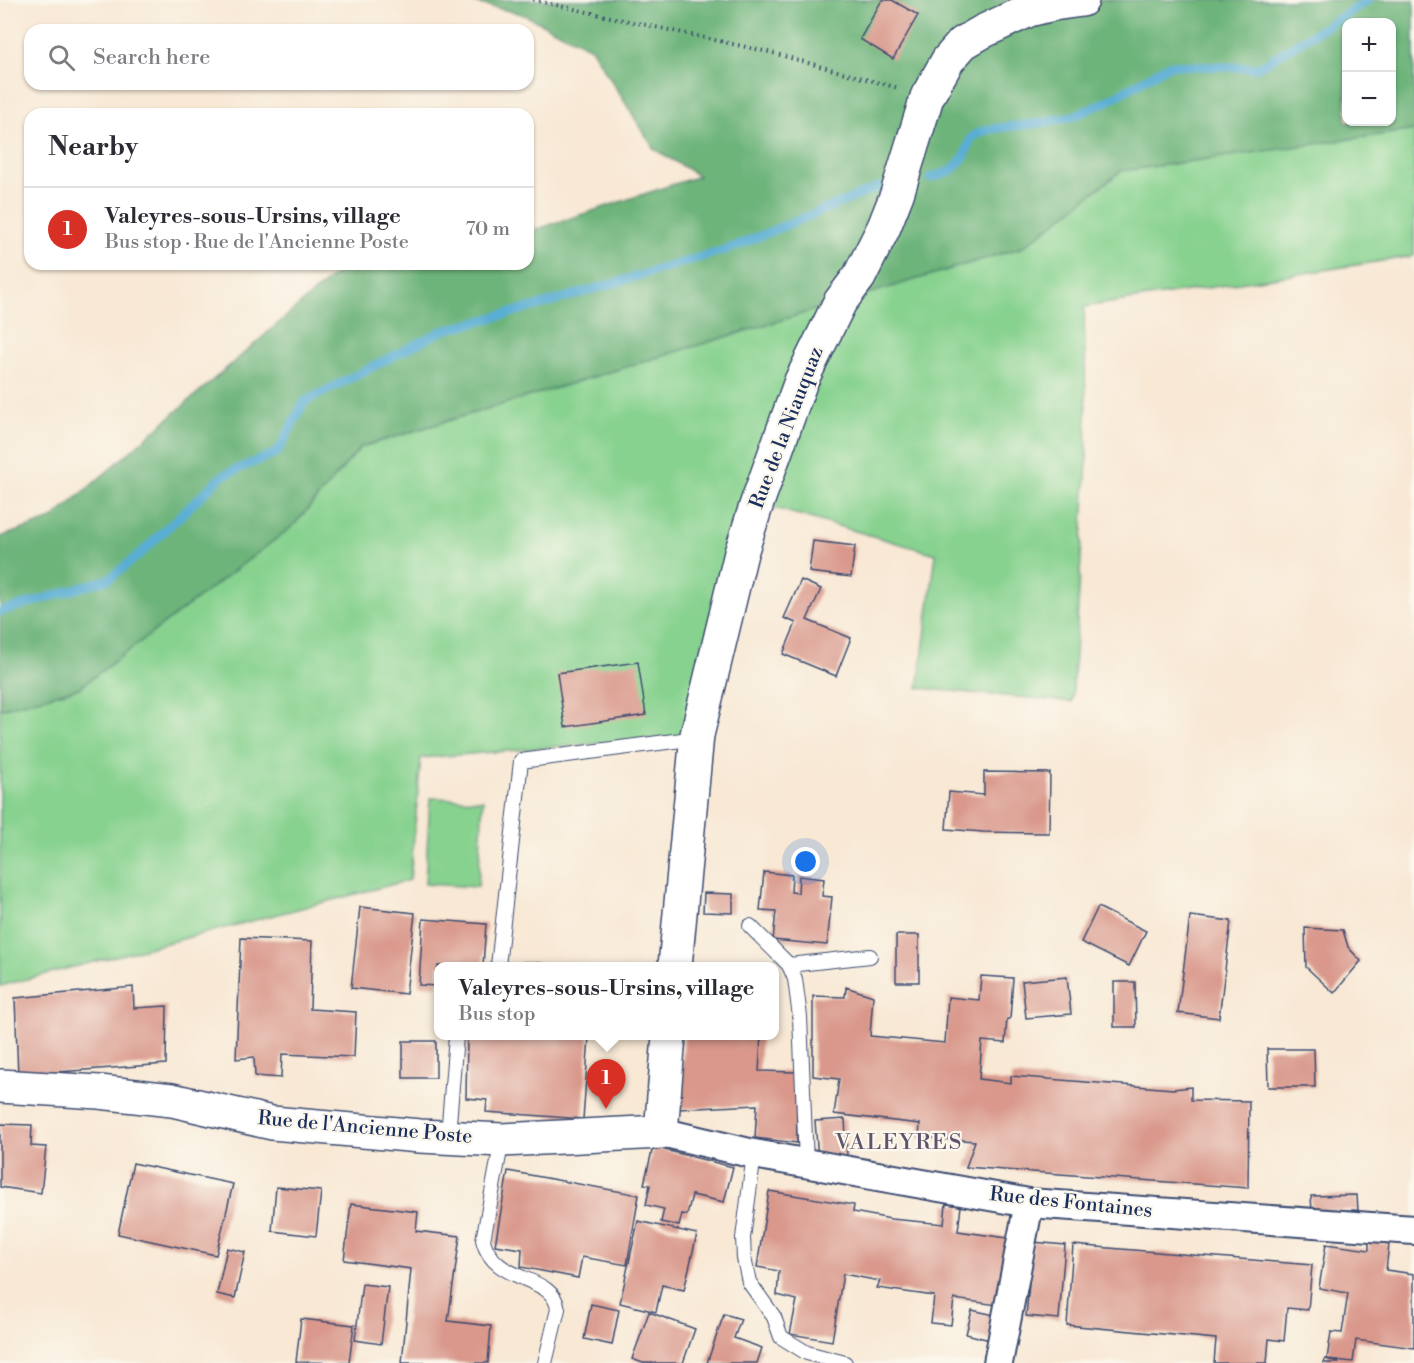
<!DOCTYPE html>
<meta charset="utf-8">
<style>
body{margin:0;font-family:"Libre Bodoni",serif;background:#f7f7f7;color:#2b2b33}
.controls{position:absolute;right:18px;top:18px;display:grid;overflow:hidden;border-radius:12px;box-shadow:0 2px 4px #0004}
.controls button{width:54px;height:54px;display:grid;place-items:center;padding:0;border:0;border-bottom:2px solid #e1e1e2;background:#fff;color:#2b2b33;font:30px sans-serif}
.you{position:absolute;left:806px;top:862px;width:21px;height:21px;margin:-15px;border:4px solid #fff;border-radius:50%;background:#1a73e8;box-shadow:0 0 0 9px #1a73e833}
.badge{display:grid;place-items:center;width:39px;height:39px;border-radius:50%;background:#d93025;color:#fff;font-size:20px;font-weight:700}
.pin{position:absolute;translate:-50% -50px;filter:drop-shadow(0 2px 3px #0008)}
.pin::after{content:'';position:absolute;top:32px;width:21px;height:18px;background:inherit;clip-path:polygon(0 0,100% 0,50% 100%)}
.popup{position:absolute;left:434px;top:962px;width:345px;height:78px;box-sizing:border-box;display:grid;place-content:center;border-radius:12px;background:#fff;filter:drop-shadow(0 2px 4px #0005);font-size:20px;white-space:nowrap;color:#7c7c81}
.popup b{font-size:22px;color:#2b2b33}
.popup::after{content:'';position:absolute;left:50%;top:100%;margin-left:-12px;border:12px solid transparent;border-top-color:#fff}
.list{margin:0;padding:0;list-style:none}
h2{display:flex;justify-content:space-between;align-items:center;height:78px;margin:0;padding:0 24px;font-size:26px}
h2 small{font-size:20px;font-weight:400;color:#7c7c81}
.list li{display:grid;grid-template-columns:39px 1fr auto;gap:18px;align-items:center;box-sizing:border-box;height:84px;padding:0 24px;border-top:2px solid #e1e1e2}
.list b{display:block;font-size:22px;white-space:nowrap}
.list p{margin:0;font-size:20px;white-space:nowrap;color:#7c7c81}
.list em{font-size:20px;font-style:normal;color:#7c7c81}
.icon{flex:none;width:33px;height:33px;fill:none;stroke:currentColor;stroke-width:2;stroke-linecap:round;stroke-linejoin:round}
.map{position:relative;flex:none;width:1414px;height:1363px;overflow:hidden}
.search{position:absolute;background:#fff;box-shadow:0 2px 4px #0004;left:24px;top:24px;width:510px;height:66px;display:flex;align-items:center;gap:15px;box-sizing:border-box;padding:0 21px;border-radius:18px;color:#7c7c81;font-size:22px}
.panel{position:absolute;background:#fff;box-shadow:0 2px 4px #0004;left:24px;top:108px;width:510px;height:162px;border-radius:18px}
.map>svg:first-child{display:block}
.green{fill:#87d28f;stroke:#518076;stroke-width:1.5}
.forest{fill:#6db47a;stroke:#44726c;stroke-width:1.5;fill-rule:evenodd}
.lines{fill:none;stroke-linecap:round;stroke-linejoin:round}
.stream{stroke:#58add4;stroke-width:9}
.building{fill:#d9988b}
.service-casing{stroke:#3c4b70;stroke-width:16}
.minor-casing{stroke:#3c4b70;stroke-width:32}
.tertiary-casing{stroke:#3c4b70;stroke-width:36}
.path{stroke:#3c4b70;stroke-width:4;stroke-dasharray:1.5 4.5;stroke-linecap:butt}
.service{stroke:#fff;stroke-width:14}
.minor{stroke:#fff;stroke-width:28}
.tertiary{stroke:#fff;stroke-width:33}
.labels{text-anchor:middle;dominant-baseline:central;stroke-width:4.5;stroke-linejoin:round;paint-order:stroke}
.street-label{font-size:20px;fill:#1b2f5e;stroke:#fbf7ec}
.quarter-label{font-size:22px;letter-spacing:1.5px;fill:#5e546e;stroke:#fbf7ec}
</style>
<div class="map">
<svg width="1414" height="1363" viewBox="0 0 1414 1363">
<rect width="100%" height="100%" fill="#fbf7ec"/>
<filter id="ink" filterUnits="userSpaceOnUse"><feTurbulence type="fractalNoise" baseFrequency=".0167" numOctaves="2"/><feDisplacementMap in="SourceGraphic" scale="12" xChannelSelector="R" yChannelSelector="G"/><feConvolveMatrix kernelMatrix="1 2 1 2 8 2 1 2 1" color-interpolation-filters="sRGB"/></filter>
<filter id="wash" filterUnits="userSpaceOnUse"><feTurbulence type="fractalNoise" baseFrequency=".008" numOctaves="4" result="noise"/><feDisplacementMap in="SourceGraphic" scale="24" xChannelSelector="R" yChannelSelector="G"/><feGaussianBlur stdDeviation="1.35" result="paint"/><feColorMatrix in="noise" values="0 0 0 0 0 0 0 0 0 0 0 0 0 0 0 0 0 1.4 0 .05"/><feComposite in="paint" operator="in"/></filter>
<g filter="url(#wash)">
<rect width="100%" height="100%" fill="#f8e8d4"/>
<g class="green">
<polygon points="1414,130 1414,256 1084,307 1087,462 1072,702 918,688 936,554 757,503 697,735 421,758 410,880 0,986 0,709 79,688 293,526 361,447 1023,247 1121,171"/>
<polygon points="430,798 483,800 478,887 425,884"/>
</g>
<path class="forest" d="M463,0H1414V130L1121,171L1023,247L361,447L293,526L79,688L0,709V537L52,519L347,264H528V232L699,176L654,149L591,48L522,14ZM1346,22H1392V122H1346Z"/>
<g class="lines">
<g class="stream">
<polyline points="930,178 951,171 964,157 972,137 983,131 998,128 1041,123 1074,116 1106,102 1169,65 1257,68 1369,0"/>
<polyline points="0,612 109,579 141,553 222,476 278,452 304,402 442,331 544,304 731,248 879,187"/>
</g>
</g>
<g id="blocks">
<g class="building">
<polygon points="882,0 892,0 918,15 893,59 860,39"/>
<polygon points="813,541 855,546 851,577 809,572"/>
<polygon points="801,580 821,589 807,620 851,638 836,676 783,654 796,623 784,618"/>
<polygon points="638,662 646,715 565,727 557,673"/>
<polygon points="984,772 1050,773 1049,833 983,832 946,829 949,792 984,795"/>
<polygon points="764,872 792,875 791,892 798,893 799,876 824,879 822,896 832,897 827,945 773,940 776,911 760,910"/>
<polygon points="704,893 733,894 733,913 703,912"/>
<polygon points="360,907 415,913 406,994 351,988"/>
<polygon points="1098,907 1146,931 1129,966 1081,942"/>
<polygon points="1190,916 1231,921 1219,1018 1178,1013"/>
<polygon points="423,919 486,924 483,966 438,966 438,986 419,985"/>
<polygon points="1305,928 1343,930 1348,947 1361,961 1334,993 1306,967"/>
<rect x="896" y="935" width="23" height="47"/>
<polygon points="241,938 312,941 310,1009 356,1012 354,1057 282,1054 281,1078 255,1076 254,1057 236,1059"/>
<polygon points="523,962 542,963 542,966 522,966"/>
<polygon points="981,976 1013,978 1010,1019 1007,1019 1005,1043 982,1041 979,1079 1011,1083 1011,1076 1173,1089 1191,1087 1191,1100 1249,1101 1248,1188 966,1167 975,1141 919,1137 920,1124 834,1114 839,1079 813,1076 813,996 845,997 846,987 873,996 870,1036 945,1043 948,997 979,1000"/>
<polygon points="1067,977 1071,1014 1026,1018 1022,981"/>
<polygon points="1114,982 1135,982 1136,1027 1114,1027"/>
<polygon points="133,987 134,1008 167,1006 166,1064 18,1075 15,998"/>
<polygon points="467,1036 589,1037 583,1119 486,1112 487,1100 466,1098"/>
<polygon points="684,1036 761,1036 759,1071 796,1072 797,1143 755,1138 757,1105 679,1109"/>
<rect x="403" y="1041" width="33" height="37"/>
<polygon points="1267,1049 1314,1049 1315,1087 1268,1087"/>
<polygon points="845,1119 847,1156 818,1158 815,1121"/>
<polygon points="0,1124 32,1125 31,1146 46,1147 41,1193 0,1187"/>
<polygon points="653,1147 733,1167 724,1202 692,1195 687,1215 682,1214 679,1226 661,1222 664,1209 646,1205 650,1185 644,1184"/>
<polygon points="133,1163 233,1184 216,1255 118,1234"/>
<polygon points="508,1171 639,1195 627,1265 582,1257 578,1278 521,1267 522,1249 495,1245"/>
<polygon points="276,1187 321,1191 316,1236 272,1231"/>
<polygon points="769,1191 854,1205 853,1212 891,1219 944,1224 946,1204 961,1206 958,1231 1014,1239 1005,1306 954,1299 951,1325 931,1323 934,1296 877,1288 880,1281 843,1274 832,1341 790,1334 797,1300 777,1295 779,1271 757,1267"/>
<polygon points="1357,1195 1358,1210 1312,1211 1311,1196"/>
<polygon points="351,1204 418,1212 416,1231 460,1236 448,1321 491,1326 488,1363 402,1363 411,1269 344,1260"/>
<polygon points="638,1221 697,1234 684,1290 662,1285 656,1312 620,1303"/>
<polygon points="1369,1241 1389,1244 1386,1270 1414,1274 1414,1348 1356,1340 1353,1362 1327,1359 1331,1332 1342,1333 1348,1293 1319,1288 1326,1244 1369,1250"/>
<polygon points="1033,1242 1065,1245 1059,1319 1026,1316"/>
<polygon points="1073,1245 1312,1265 1308,1310 1287,1308 1284,1341 1269,1339 1267,1363 1214,1363 1216,1339 1067,1325"/>
<polygon points="227,1248 245,1252 235,1298 217,1294"/>
<polygon points="362,1284 388,1287 381,1344 355,1340"/>
<polygon points="591,1304 619,1310 612,1345 584,1339"/>
<polygon points="972,1310 999,1316 994,1341 966,1334"/>
<polygon points="649,1312 695,1329 683,1363 643,1363 632,1359"/>
<polygon points="724,1314 741,1319 734,1338 762,1348 757,1363 707,1363"/>
<polygon points="301,1319 354,1325 349,1363 296,1362"/>
<polygon points="1325,1359 1339,1362 1339,1363 1324,1363"/>
</g>
</g>
</g>
<g filter="url(#ink)">
<use href="#blocks" fill-opacity="0" stroke="#3c4b70" stroke-width="1.5"/>
<g class="lines">
<defs>
<g id="service">
<polyline points="750,926 789,965"/>
<polyline points="498,966 521,761 697,738"/>
<polyline points="448,1136 456,1036"/>
<path d="M502,1140L483,1240C494,1285 553,1273 558,1309L545,1363"/>
<polyline points="754,1154 743,1238 744,1258 749,1282 774,1317 781,1337 807,1353 845,1363"/>
<polyline points="806,1163 800,1017 795,979 789,965 870,956"/>
</g>
<g id="minor">
<polyline points="661,1132 754,1154 1029,1203 1414,1230"/>
<polyline points="998,1363 1029,1203"/>
</g>
<g id="tertiary">
<polyline points="675,966 697,735 741,553 757,503 801,381 840,302 859,277 884,227 897,194 927,97 948,60 963,43 982,32 1029,10 1053,4 1082,0"/>
<polyline points="0,1086 99,1092 172,1100 272,1123 420,1136 502,1140 661,1132 669,1036"/>
</g>
</defs>
<use href="#service" class="service-casing"/>
<use href="#minor" class="minor-casing"/>
<use href="#tertiary" class="tertiary-casing"/>
<polyline class="path" points="533,0 769,52 898,88"/>
<use href="#service" class="service"/>
<use href="#minor" class="minor"/>
<use href="#tertiary" class="tertiary"/>
</g>
</g>
<g class="labels">
<g class="street-label">
<text transform="translate(787 428) rotate(-69)">Rue de la Niauquaz</text>
<text transform="translate(365 1128) rotate(5)">Rue de l'Ancienne Poste</text>
<text transform="translate(1071 1203) rotate(6)">Rue des Fontaines</text>
</g>
<g class="quarter-label">
<text x="899" y="1142">VALEYRES</text>
</g>
</g>
</svg>
<div class="controls">
<button>+</button>
<button>−</button>
</div>
<div class="you"></div>
<div class="pin badge" style="left:606px;top:1109px">1</div>
<div class="popup"><b>Valeyres-sous-Ursins, village</b>Bus stop</div>
<div class="search"><svg class="icon" aria-label="search" viewBox="0 0 24 24"><circle cx="10" cy="10" r="6"/><path d="M15 15l6 6"/></svg>Search here</div>
<section class="panel">
<h2>Nearby<small></small></h2>
<ul class="list">
<li><span class="badge">1</span><div><b>Valeyres-sous-Ursins, village</b><p>Bus stop · Rue de l'Ancienne Poste</p></div><em>70 m</em></li>
</ul>
</section>
</div>
